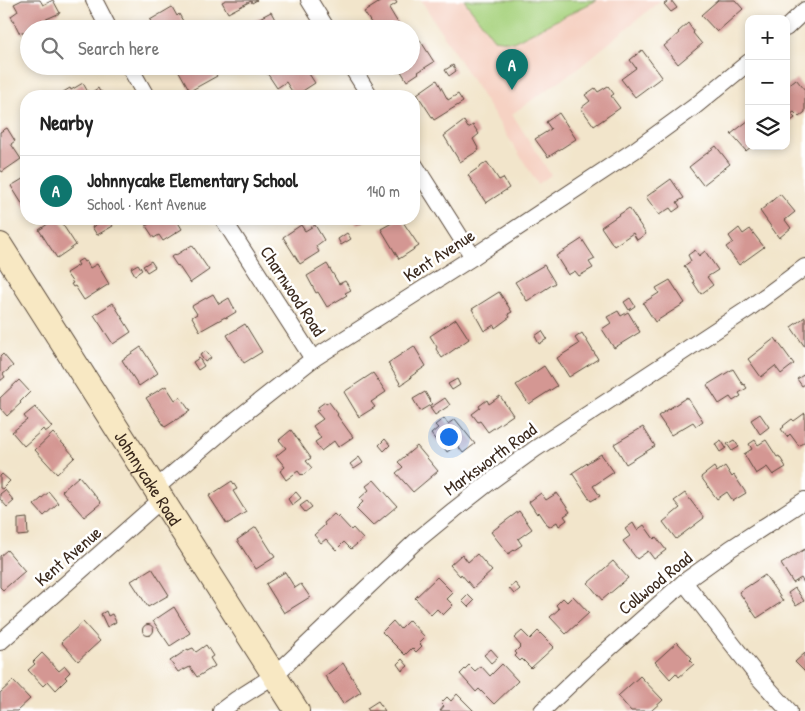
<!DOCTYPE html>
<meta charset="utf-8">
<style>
body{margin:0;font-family:"Patrick Hand",sans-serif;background:#f6f6f6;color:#222}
.controls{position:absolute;right:15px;top:15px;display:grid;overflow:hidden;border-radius:10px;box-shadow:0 2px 8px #0003}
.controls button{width:45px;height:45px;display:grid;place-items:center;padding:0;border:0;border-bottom:1px solid #e0e0e0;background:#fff;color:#222;font:25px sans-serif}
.you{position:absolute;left:448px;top:436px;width:18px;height:18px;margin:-12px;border:4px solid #fff;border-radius:50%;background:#1a73e8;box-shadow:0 0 0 8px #1a73e833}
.badge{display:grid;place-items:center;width:32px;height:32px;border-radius:50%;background:#0f766e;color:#fff;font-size:16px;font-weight:700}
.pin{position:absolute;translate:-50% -41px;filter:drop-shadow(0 1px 2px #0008)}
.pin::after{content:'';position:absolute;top:26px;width:18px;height:15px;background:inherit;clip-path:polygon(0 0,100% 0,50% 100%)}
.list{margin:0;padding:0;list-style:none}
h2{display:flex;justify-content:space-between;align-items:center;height:65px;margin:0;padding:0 20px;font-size:21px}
h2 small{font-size:16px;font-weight:400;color:#767676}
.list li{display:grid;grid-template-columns:32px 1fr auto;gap:15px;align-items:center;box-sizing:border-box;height:70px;padding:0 20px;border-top:1px solid #e0e0e0}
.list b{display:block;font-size:19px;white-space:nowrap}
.list p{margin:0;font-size:16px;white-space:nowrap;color:#767676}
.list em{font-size:16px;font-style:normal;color:#767676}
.icon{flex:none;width:28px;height:28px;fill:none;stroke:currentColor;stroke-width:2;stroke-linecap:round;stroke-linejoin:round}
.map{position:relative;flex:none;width:805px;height:711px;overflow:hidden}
.search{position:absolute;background:#fff;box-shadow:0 2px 8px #0003;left:20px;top:20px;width:400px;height:55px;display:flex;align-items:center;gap:12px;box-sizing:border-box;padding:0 18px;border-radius:28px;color:#767676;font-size:19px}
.panel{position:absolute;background:#fff;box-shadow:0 2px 8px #0003;left:20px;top:90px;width:400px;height:135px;border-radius:20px}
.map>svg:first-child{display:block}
.built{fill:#f6d2c3}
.green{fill:#a8d37f;stroke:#727e4e}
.building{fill:#d49793}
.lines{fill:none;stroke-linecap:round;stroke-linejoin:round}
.street-casing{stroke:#564638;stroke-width:18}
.secondary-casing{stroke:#564638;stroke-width:26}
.street{stroke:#fff;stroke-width:16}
.secondary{stroke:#f8e8c3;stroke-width:24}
.labels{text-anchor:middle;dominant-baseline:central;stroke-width:5;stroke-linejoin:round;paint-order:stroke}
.street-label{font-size:18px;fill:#3b2a1e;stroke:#fff}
</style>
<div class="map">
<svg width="805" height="711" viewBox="0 0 805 711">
<rect width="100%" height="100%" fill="#fff"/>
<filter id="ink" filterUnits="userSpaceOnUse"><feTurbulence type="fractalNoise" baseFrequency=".02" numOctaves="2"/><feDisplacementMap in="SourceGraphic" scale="10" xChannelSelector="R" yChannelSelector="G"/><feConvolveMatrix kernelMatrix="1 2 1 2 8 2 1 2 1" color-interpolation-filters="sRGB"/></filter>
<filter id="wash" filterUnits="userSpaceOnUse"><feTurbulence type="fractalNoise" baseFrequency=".0096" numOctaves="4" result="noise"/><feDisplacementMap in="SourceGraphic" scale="20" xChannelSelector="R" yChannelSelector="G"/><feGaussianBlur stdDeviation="1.12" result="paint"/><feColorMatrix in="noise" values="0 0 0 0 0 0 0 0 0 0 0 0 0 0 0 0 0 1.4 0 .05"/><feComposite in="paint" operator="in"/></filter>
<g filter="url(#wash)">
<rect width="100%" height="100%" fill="#f2e5cb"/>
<polygon class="built" points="421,0 661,0 581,66 512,114 551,175 538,184"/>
<polygon class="green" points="464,0 597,0 513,42 494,39"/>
<g id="blocks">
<g class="building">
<polygon points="22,0 40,0 43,5 53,0 60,13 31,26 32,28 20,34 11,16 18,11 14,4"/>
<polygon points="226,0 257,0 252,3 251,1 228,13 222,2"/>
<polygon points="383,0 395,0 397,3 389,8 401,28 400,29 375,29 364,12"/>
<polygon points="670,0 671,0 677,8 671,12 664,4"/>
<polygon points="718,0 735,0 743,9 717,32 701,15"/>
<polygon points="172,7 177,16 179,14 184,23 179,25 181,29 155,29 150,20"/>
<polygon points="271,12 280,29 251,29 248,24"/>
<polygon points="688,23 694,32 693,33 702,44 678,64 664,46 679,33 678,32"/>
<polygon points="420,40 434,62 418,72 419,73 407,81 399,68 402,66 411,66 411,46"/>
<polygon points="642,50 662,77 635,97 621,79 636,68 630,60"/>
<polygon points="453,65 456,71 449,76 445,70"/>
<polygon points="176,66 211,66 217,76 190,91"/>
<polygon points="278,66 304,66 315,83 295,96 286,82 277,88 267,73"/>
<polygon points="796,79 805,90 805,112 799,117 794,112 791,114 795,118 791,121 786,116 786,87"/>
<polygon points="437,80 448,100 458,94 463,102 434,120 417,94"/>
<polygon points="83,83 89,94 98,88 100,92 101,91 104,96 62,96 60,94 70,88 71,90"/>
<polygon points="608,86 614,94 611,96 620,108 594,126 581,108 590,101 585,95 595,88 598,92"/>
<polygon points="559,113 576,139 548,157 535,139 551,129 546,122"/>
<polygon points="749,120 749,146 752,146 746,151 731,134"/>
<polygon points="464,121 468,128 473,125 479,134 473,139 479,150 460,162 444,136"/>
<polygon points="7,128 15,141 11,144 21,159 2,172 0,169 0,132"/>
<polygon points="716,146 730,164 703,185 689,167"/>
<polygon points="487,162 499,180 503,178 509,188 486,203 468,175"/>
<polygon points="26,177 26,210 11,186"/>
<polygon points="671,179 684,198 677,202 680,207 673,212 670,208 659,215 646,197"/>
<polygon points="780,194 795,212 785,220 791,228 779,238 760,211"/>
<polygon points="629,208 646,234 637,240 633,233 614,246 601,227"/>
<polygon points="55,219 59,219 76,245 57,258 39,230"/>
<polygon points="106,219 108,219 113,226 97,235 92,227"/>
<polygon points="146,219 176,219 182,229 163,241 159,235 154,238 146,226 149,224"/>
<polygon points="353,219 369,219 357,225"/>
<polygon points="399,219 401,219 419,246 399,259 381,229"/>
<polygon points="301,225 305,231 315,225 324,240 316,246 319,252 300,264 283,237"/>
<polygon points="739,228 743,234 750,229 764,247 739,265 726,247 733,242 729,236"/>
<polygon points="347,233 351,239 341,245 338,239"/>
<polygon points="582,239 595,259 589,262 593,268 579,276 575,271 568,275 556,256"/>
<polygon points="192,245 209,270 190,283 178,265 177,266 171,257 175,254 176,255"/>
<polygon points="695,250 699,256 705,251 718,270 707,277 713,285 701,294 693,282 694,281 684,266 691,261 688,255"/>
<polygon points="82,259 84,262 86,261 90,268 97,264 109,284 84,300 75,286 73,287 71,284 73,283 66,273 79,265 77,262"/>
<polygon points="151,261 155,267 147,272 143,266"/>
<polygon points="138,264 142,270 135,275 131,268"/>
<polygon points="327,264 339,284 345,281 351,290 345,293 347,295 327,307 318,292 316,293 307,276"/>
<polygon points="544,265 555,283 527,301 515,282"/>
<polygon points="670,280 685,303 655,322 643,303 659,293 656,288"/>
<polygon points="499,292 512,312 508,314 510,317 495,328 494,325 484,331 472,309"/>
<polygon points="213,294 219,304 229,298 236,312 226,318 225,317 200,331 192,317 197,314 192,306"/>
<polygon points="630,298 635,306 629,310 624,302"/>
<polygon points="113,303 131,332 113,344 94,315"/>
<polygon points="618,311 621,316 628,312 640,332 614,348 602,329 611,323 607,317"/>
<polygon points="805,317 805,347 791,327"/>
<polygon points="456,319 469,339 442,358 436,349 437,347 430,336"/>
<polygon points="245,324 262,352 244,363 227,335"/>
<polygon points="542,331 547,339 539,344 535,336"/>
<polygon points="582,333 598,359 569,377 557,358 579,344 575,338"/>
<polygon points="775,338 794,364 781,374 775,366 761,377 748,359"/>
<polygon points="414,346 426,366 410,377 411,378 401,385 388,363"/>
<polygon points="141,347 158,373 139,386 122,360"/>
<polygon points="206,351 211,358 205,362 200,355"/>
<polygon points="3,354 13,366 3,374 5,377 0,381 0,357"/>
<polygon points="199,358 204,366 198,370 193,362"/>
<polygon points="544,366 557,386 529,404 516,385"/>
<polygon points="733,369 743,385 744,384 747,388 739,393 741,396 733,401 730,397 719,404 707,385"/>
<polygon points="373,373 386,392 371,402 375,407 359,417 344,392"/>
<polygon points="805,374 805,384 802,386 797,379"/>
<polygon points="457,379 460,385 452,390 448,384"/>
<polygon points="19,380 30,392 20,402 21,403 7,416 0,408 0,398"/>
<polygon points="166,386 175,400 180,397 190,411 165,427 146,398"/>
<polygon points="425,392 432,404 420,411 413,399"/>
<polygon points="500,396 513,415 488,432 480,421 478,422 472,414 480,408 479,406 487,400 489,404"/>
<polygon points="687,397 703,421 696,426 693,422 671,435 658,416"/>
<polygon points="445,398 450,405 435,415 430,408"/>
<polygon points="325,402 326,404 329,402 338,414 337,415 353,437 338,447 334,441 321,451 315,442 321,438 313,426 323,419 316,411 319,409 318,407"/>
<polygon points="35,407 52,427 45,432 43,429 40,432 24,446 12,432 27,420 24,416"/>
<polygon points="805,413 805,441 799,446 790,434 787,437 781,429 784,427 783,426 792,419 794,421"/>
<polygon points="760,414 769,427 760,434 751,420"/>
<polygon points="444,418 448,424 455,419 475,444 463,453 457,445 447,452 440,441 438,443 431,434 438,428 435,425"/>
<polygon points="643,427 655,446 626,464 614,444"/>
<polygon points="291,430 311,458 306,461 312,468 303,475 302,474 301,475 298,471 286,480 280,471 285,467 276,456 286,448 279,440"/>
<polygon points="53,433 75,457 57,474 35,450"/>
<polygon points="385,439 390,445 384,451 379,445"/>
<polygon points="721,440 726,448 720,452 715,444"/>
<polygon points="734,440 739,447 732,451 727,444"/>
<polygon points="755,440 758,445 766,440 777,457 779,456 786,467 773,475 767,467 756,474 744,454 752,449 749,444"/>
<polygon points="417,446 438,471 413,492 396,473 403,467 398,462"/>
<polygon points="601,454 614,472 593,486 600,496 591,501 572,473"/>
<polygon points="359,457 363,463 354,469 350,464"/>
<polygon points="725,466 732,477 734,475 746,493 733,501 727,492 717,499 701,477 714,467 717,472"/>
<polygon points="2,474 10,481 2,489 0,488 0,476"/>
<polygon points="79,476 101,503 84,517 62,491"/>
<polygon points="374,480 397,506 373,526 356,509 363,502 360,498 369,490 366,486"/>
<polygon points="232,481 237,489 233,491 246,512 227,524 209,496"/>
<polygon points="5,490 14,501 7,507 0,499 0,494"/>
<polygon points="49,492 58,503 44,516 34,505"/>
<polygon points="296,492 301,498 292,505 288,499"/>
<polygon points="541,493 546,500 557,493 570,512 564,516 567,520 559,526 557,522 549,527 539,512 537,514 529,502"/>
<polygon points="685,493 704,518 676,539 663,522 680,508 674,501"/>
<polygon points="307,501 312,507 305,512 300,506"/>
<polygon points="519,511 532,529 518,539 522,545 508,554 491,532"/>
<polygon points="334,514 337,517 338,516 351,530 353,528 363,539 351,549 344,542 336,550 326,539 321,543 314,535 325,525 324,523"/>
<polygon points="27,518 28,535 18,536 18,519"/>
<polygon points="633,523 637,530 644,525 654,539 656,537 666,550 654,559 648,551 637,559 623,541 630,536 625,529"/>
<polygon points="256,527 275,557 256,569 237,540"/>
<polygon points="805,549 805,582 804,583 801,578 793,583 781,564"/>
<polygon points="7,550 25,571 3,590 0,587 0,556"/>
<polygon points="462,554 468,562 477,554 492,571 473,588 461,574 460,576 450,565"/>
<polygon points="613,561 628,578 602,600 588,583"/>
<polygon points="152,568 169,595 148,607 131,581"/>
<polygon points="285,572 295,588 301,584 310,597 284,613 266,584"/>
<polygon points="765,575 783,601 757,618 739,592"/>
<polygon points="437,577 453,593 447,599 453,605 443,615 437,609 431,615 415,598"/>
<polygon points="515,583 520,589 514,594 509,588"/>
<polygon points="795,588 804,601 796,606 788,593"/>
<polygon points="468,595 474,601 468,607 462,601"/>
<polygon points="573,596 589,613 566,634 550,617 559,609 556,605 563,598 567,602"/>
<polygon points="174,607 190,633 170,646 153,621"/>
<polygon points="106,611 108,616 112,614 116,622 107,627 101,614"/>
<polygon points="409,620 425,637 419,643 422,646 416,652 412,648 405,655 382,632 393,621 400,629"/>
<polygon points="83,622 100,641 78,661 61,642"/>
<circle cx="148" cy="630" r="5.5"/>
<polygon points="522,631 530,639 538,631 554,647 531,668 522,659 520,661 515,656 517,654 515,652 521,646 514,638"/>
<polygon points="677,642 692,658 690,660 694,664 679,677 676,673 670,679 655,662"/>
<polygon points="206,645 213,656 210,658 215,666 197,677 190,667 184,670 184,669 178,672 170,661 188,649 188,650 193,648 196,652"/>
<polygon points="491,649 498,657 491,663 484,655"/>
<polygon points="42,653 59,671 65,666 70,672 65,677 67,679 56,690 48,681 43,686 28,670 35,664 33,662"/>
<polygon points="805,653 805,672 795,662"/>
<polygon points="402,659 408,666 402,671 397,664"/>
<polygon points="343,663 361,692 343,704 325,676"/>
<polygon points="502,664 518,681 494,704 479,689 476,692 460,674 469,665 475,671 481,666 490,676"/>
<polygon points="640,676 663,700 651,711 631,711 618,696"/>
<polygon points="13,681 30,699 17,711 0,711 0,693"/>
<polygon points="457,694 474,711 440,711 444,706 441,703 447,697 451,701"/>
<polygon points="378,701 385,711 369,711 367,708"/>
</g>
</g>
</g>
<g filter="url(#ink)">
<use href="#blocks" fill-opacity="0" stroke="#564638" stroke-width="1"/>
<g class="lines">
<defs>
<g id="street">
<polyline points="94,0 109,29"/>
<polyline points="309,0 327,29"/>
<polyline points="786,28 805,10"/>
<polyline points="129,66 146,96"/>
<polyline points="351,66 370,96"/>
<polyline points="414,164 473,257"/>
<polyline points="223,219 313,359"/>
<polyline points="156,488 237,419 313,359 473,257 635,150 694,107 749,62"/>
<polyline points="684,582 758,677 789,711"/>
<polyline points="0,642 162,499"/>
<polyline points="221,711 237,699 275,675 415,542 454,510 491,481 535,449 748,309 805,267"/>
<polyline points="542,711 587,668 684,582 730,549 805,500"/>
</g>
<g id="secondary">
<path id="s1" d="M0,245L297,711"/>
</g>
</defs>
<use href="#street" class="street-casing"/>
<use href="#secondary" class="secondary-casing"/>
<use href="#street" class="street"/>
<use href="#secondary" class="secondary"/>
</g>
</g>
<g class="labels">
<g class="street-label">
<text transform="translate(439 255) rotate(-33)">Kent Avenue</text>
<text transform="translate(293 291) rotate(57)">Charnwood Road</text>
<text transform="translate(490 459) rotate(-36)">Marksworth Road</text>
<text stroke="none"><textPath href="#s1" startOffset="276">Johnnycake Road</textPath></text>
<text transform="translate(68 556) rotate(-41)">Kent Avenue</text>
<text transform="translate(655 583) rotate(-39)">Collwood Road</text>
</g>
</g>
</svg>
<div class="controls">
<button>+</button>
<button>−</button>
<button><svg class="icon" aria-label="layers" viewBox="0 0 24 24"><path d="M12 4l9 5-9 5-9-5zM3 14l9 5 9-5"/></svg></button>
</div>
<div class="you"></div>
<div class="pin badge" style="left:512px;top:90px">A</div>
<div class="search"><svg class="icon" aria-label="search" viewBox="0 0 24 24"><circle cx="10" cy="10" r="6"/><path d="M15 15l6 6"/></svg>Search here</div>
<section class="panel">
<h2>Nearby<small></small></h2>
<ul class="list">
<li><span class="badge">A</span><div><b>Johnnycake Elementary School</b><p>School · Kent Avenue</p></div><em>140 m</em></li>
</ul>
</section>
</div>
